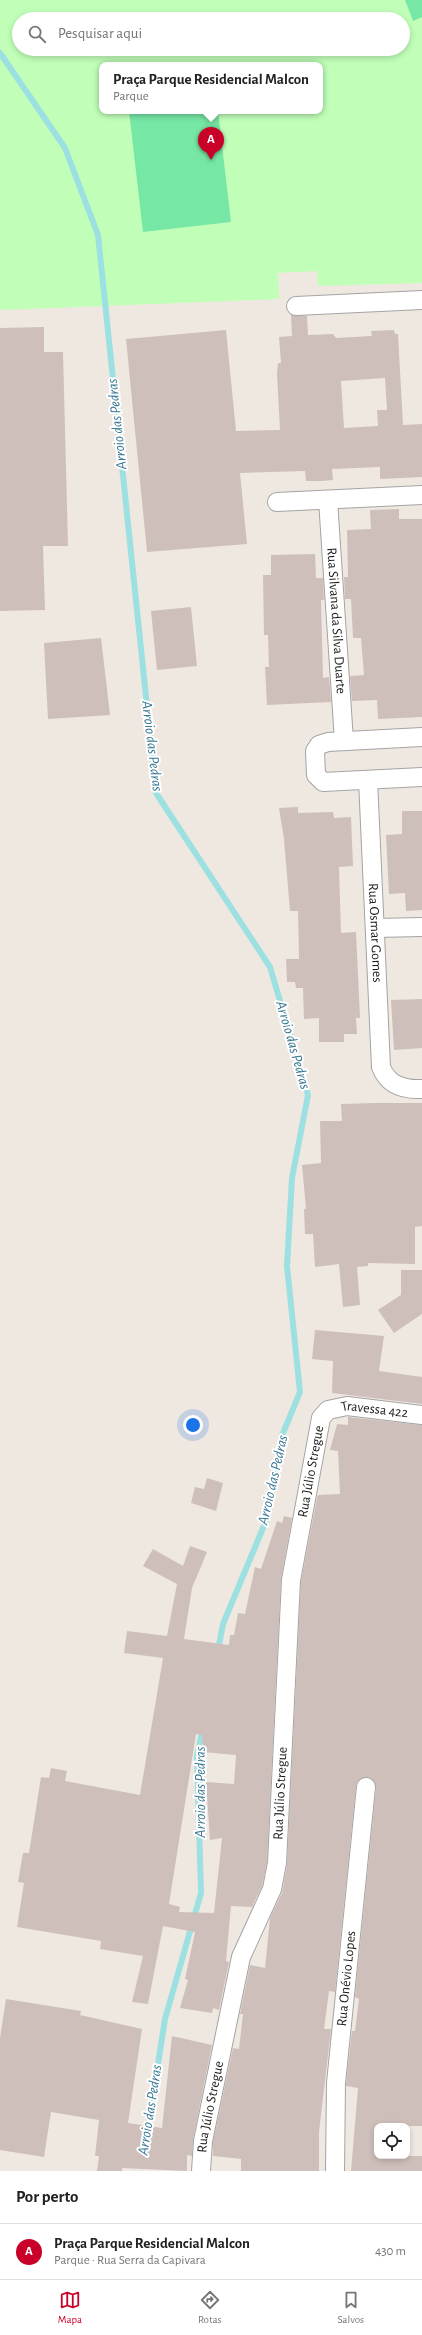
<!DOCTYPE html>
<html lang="pt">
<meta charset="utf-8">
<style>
body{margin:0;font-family:"Alegreya Sans",sans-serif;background:#f6f6f6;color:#222}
.controls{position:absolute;right:12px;bottom:12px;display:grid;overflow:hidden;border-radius:8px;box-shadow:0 2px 6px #0003}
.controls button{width:36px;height:36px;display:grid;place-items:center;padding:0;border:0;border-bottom:1px solid #e0e0e0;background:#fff;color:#222;font:20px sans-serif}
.you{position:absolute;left:193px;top:1425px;width:14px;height:14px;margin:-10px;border:3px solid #fff;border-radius:50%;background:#1a73e8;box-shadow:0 0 0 6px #1a73e833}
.badge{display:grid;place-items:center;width:26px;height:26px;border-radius:50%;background:#c90028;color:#fff;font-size:13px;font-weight:700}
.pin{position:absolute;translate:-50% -33px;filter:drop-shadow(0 1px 2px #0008)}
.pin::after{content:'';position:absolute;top:21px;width:14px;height:12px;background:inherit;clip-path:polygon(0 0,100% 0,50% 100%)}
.popup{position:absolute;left:99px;top:62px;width:224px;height:52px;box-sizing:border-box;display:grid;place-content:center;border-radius:8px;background:#fff;filter:drop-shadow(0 1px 3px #0005);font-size:13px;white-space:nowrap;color:#767676}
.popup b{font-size:15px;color:#222}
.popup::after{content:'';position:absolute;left:50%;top:100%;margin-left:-8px;border:8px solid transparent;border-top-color:#fff}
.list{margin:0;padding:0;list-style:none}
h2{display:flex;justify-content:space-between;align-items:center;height:52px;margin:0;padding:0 16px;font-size:17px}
h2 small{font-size:13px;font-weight:400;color:#767676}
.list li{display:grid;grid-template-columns:26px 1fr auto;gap:12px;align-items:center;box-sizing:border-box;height:56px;padding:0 16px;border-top:1px solid #e0e0e0}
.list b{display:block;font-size:15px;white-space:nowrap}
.list p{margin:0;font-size:13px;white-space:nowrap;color:#767676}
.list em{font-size:13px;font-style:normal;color:#767676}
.icon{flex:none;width:22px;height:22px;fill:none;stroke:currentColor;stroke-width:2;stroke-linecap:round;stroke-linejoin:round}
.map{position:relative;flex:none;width:422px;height:2171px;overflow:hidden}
.search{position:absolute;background:#fff;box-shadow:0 2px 6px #0003;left:12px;right:12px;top:12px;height:44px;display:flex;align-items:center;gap:10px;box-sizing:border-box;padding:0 14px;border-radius:22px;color:#767676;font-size:15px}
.sheet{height:108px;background:#fff}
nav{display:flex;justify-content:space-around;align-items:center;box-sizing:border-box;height:56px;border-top:1px solid #e0e0e0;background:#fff;font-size:11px;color:#767676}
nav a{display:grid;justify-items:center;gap:2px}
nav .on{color:#c90028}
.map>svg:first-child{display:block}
.park{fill:#c1ffb9;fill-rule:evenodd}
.pitch{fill:#77e7a5}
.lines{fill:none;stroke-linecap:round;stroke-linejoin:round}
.stream{stroke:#9de0e1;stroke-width:6}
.building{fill:#cfbfba;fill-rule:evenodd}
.minor-casing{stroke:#a4a4a4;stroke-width:20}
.minor{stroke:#fff;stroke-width:18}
.labels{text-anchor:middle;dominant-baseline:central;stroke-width:4;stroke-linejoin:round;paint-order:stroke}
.street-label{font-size:14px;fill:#1d1d1d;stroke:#fff}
.water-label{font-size:15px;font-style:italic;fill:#377894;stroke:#fff}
</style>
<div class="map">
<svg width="422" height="2171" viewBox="0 0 422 2171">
<rect width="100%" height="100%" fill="#efe8e1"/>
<path class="park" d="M0,0H422V283L318,286L317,271L278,273L279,299L0,310ZM19,19H403V49H19ZM102,65H320V111H102Z"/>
<g class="pitch">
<polygon points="405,0 422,0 422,17 413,21"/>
<polygon points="129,111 218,111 231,222 143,232"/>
</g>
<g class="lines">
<g class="stream">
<polyline points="0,53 65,148 98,235 156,793 270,967 308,1095 292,1178 287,1266 300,1392 281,1438 268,1516 223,1624 218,1650"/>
<polyline points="147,2134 165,2019 201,1893 197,1756 203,1728"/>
</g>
</g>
<g class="building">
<path d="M291,315L307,316L308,335L333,334L336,338L372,336L371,331L394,330L395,334H398L403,425L422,424V477L380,479V467L332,469L333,480L322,481H306L305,471L240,473L247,544L147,552L126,339L226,330L236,431L280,430L277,373L278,363H281L279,337L292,336ZM385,378L387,410H377L378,426L344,428L341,381Z"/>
<polygon points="44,327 44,352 63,352 68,546 43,546 45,610 0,611 0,328"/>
<polygon points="399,509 399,519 422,519 422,717 378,719 377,700 352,701 350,676 364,675 361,638 353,638 351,599 345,599 344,577 348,577 347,530 371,529 370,510"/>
<polygon points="315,554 316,578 323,578 324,600 321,600 323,678 329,677 331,702 267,705 265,667 269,667 268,635 264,635 263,575 271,575 271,555"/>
<polygon points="191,607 197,666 157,670 151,611"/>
<polygon points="101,638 110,715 48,719 44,643"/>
<polygon points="298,807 298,813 333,812 334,818 351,817 353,866 339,867 341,933 356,932 360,1018 356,1018 357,1034 344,1034 344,1042 319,1042 319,1018 304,1019 303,988 296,988 295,982 287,982 286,959 299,959 298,911 290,911 284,839 279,808"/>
<polygon points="402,811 422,811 422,910 406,911 405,893 389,894 386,835 402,834"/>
<polygon points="422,999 422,1048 394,1050 391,1000"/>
<polygon points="374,1103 422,1103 422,1226 415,1227 415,1264 368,1263 368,1266 357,1267 360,1305 343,1307 339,1264 315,1267 313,1234 305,1234 304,1209 306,1209 302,1165 321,1163 320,1121 342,1121 341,1104"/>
<polygon points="401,1270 422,1270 422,1314 394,1333 378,1310 401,1295"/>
<polygon points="315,1330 384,1336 379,1371 422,1377 422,1404 332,1393 333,1361 312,1359"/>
<polygon points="348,1417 422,1425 422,2126 377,2126 377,2156 422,2156 422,2171 351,2171 358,2088 346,2086 346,2084 352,2031 355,2031 359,1999 355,1997 376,1788 372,1779 367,1777 358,1781 356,1786 335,1992 329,1991 324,2029 331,2029 319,2132 319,2171 241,2171 241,2159 213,2156 213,2142 233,2048 239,2049 243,2014 240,2014 250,1965 265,1968 270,1918 282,1893 287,1865 301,1581 317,1498 318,1495 340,1494 338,1451 330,1450 337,1424 348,1425"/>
<polygon points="207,1478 223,1483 216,1511 191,1503 195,1487 204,1489"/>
<path d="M284,1516L292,1518L281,1579L267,1862L262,1886L252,1907L231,1906L226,1961L229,1962L219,2010L213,2008L212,2013L180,2008L188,1980L185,1979L195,1932L163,1926L148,2004L132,2002L143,1956L100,1949L101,1941L17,1927L24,1883L18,1882L23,1853H29L41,1777L49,1778L51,1768L67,1771L65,1781L140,1795L163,1658L124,1653L127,1631L167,1636L177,1584L143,1566L153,1549L183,1566L190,1546L207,1552L192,1588L184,1639L229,1645L230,1635H234L238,1613L245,1614L255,1567L261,1569L277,1521L282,1523ZM196,1734L202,1735L203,1752L236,1755L234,1784L206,1782L210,1840L222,1838L214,1913L179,1912L180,1907L169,1904Z"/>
<polygon points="6,1999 81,2011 80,2015 142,2029 128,2123 162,2128 172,2036 212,2045 193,2139 192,2156 187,2155 187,2171 122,2168 122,2171 97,2171 99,2156 95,2156 99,2120 51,2112 44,2157 0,2150 0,2038"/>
</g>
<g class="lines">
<defs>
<g id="minor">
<polyline points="296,306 422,300"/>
<path id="s1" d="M328,500L344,741"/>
<polyline points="277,502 422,495"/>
<polyline points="422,737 328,742 319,745 315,751 316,775 323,782 422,777"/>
<path id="s2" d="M368,780L381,1067C388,1085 403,1090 422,1089"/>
<polyline points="375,928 422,927"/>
<path id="s3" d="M201,2171L203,2141L241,1957L272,1889L277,1863L291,1580L321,1418L328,1410L347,1406L422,1415"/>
<path id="s4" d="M335,2171L336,2083L366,1787"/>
</g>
</defs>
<use href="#minor" class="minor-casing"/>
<use href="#minor" class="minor"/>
</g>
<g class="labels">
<g class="street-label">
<text stroke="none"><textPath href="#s1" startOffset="121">Rua Silvana da Silva Duarte</textPath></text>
<text stroke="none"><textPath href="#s2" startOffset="153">Rua Osmar Gomes</textPath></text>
<text stroke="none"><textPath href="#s3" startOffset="825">Travessa 422</textPath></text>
<text stroke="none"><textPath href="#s3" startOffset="713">Rua Júlio Stregue</textPath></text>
<text stroke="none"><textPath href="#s3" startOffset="389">Rua Júlio Stregue</textPath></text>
<text stroke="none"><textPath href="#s4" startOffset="193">Rua Onévio Lopes</textPath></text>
<text stroke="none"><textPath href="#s3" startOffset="65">Rua Júlio Stregue</textPath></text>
</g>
<g class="water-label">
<text transform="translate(117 424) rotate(-96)">Arroio das Pedras</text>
<text transform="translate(152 746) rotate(83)">Arroio das Pedras</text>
<text transform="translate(293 1045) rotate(74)">Arroio das Pedras</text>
<text transform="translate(273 1480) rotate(-77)">Arroio das Pedras</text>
<text transform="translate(200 1792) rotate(-90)">Arroio das Pedras</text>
<text transform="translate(150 2110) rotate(-81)">Arroio das Pedras</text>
</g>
</g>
</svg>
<div class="controls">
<button><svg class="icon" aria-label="locate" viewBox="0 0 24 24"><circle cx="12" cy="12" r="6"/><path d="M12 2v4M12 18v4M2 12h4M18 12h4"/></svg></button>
</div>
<div class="you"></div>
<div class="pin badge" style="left:211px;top:160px">A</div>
<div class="popup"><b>Praça Parque Residencial Malcon</b>Parque</div>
<div class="search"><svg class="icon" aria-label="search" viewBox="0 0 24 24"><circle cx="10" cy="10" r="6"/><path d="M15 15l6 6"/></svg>Pesquisar aqui</div>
</div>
<section class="sheet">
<h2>Por perto<small></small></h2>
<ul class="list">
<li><span class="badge">A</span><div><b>Praça Parque Residencial Malcon</b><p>Parque · Rua Serra da Capivara</p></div><em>430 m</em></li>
</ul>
</section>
<nav>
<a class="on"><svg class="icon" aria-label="map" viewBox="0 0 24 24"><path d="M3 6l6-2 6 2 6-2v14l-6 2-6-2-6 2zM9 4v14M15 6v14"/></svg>Mapa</a>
<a><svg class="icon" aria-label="directions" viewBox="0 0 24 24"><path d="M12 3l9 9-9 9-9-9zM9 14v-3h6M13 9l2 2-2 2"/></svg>Rotas</a>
<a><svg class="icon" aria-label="saved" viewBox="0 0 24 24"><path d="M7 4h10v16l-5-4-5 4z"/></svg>Salvos</a>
</nav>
